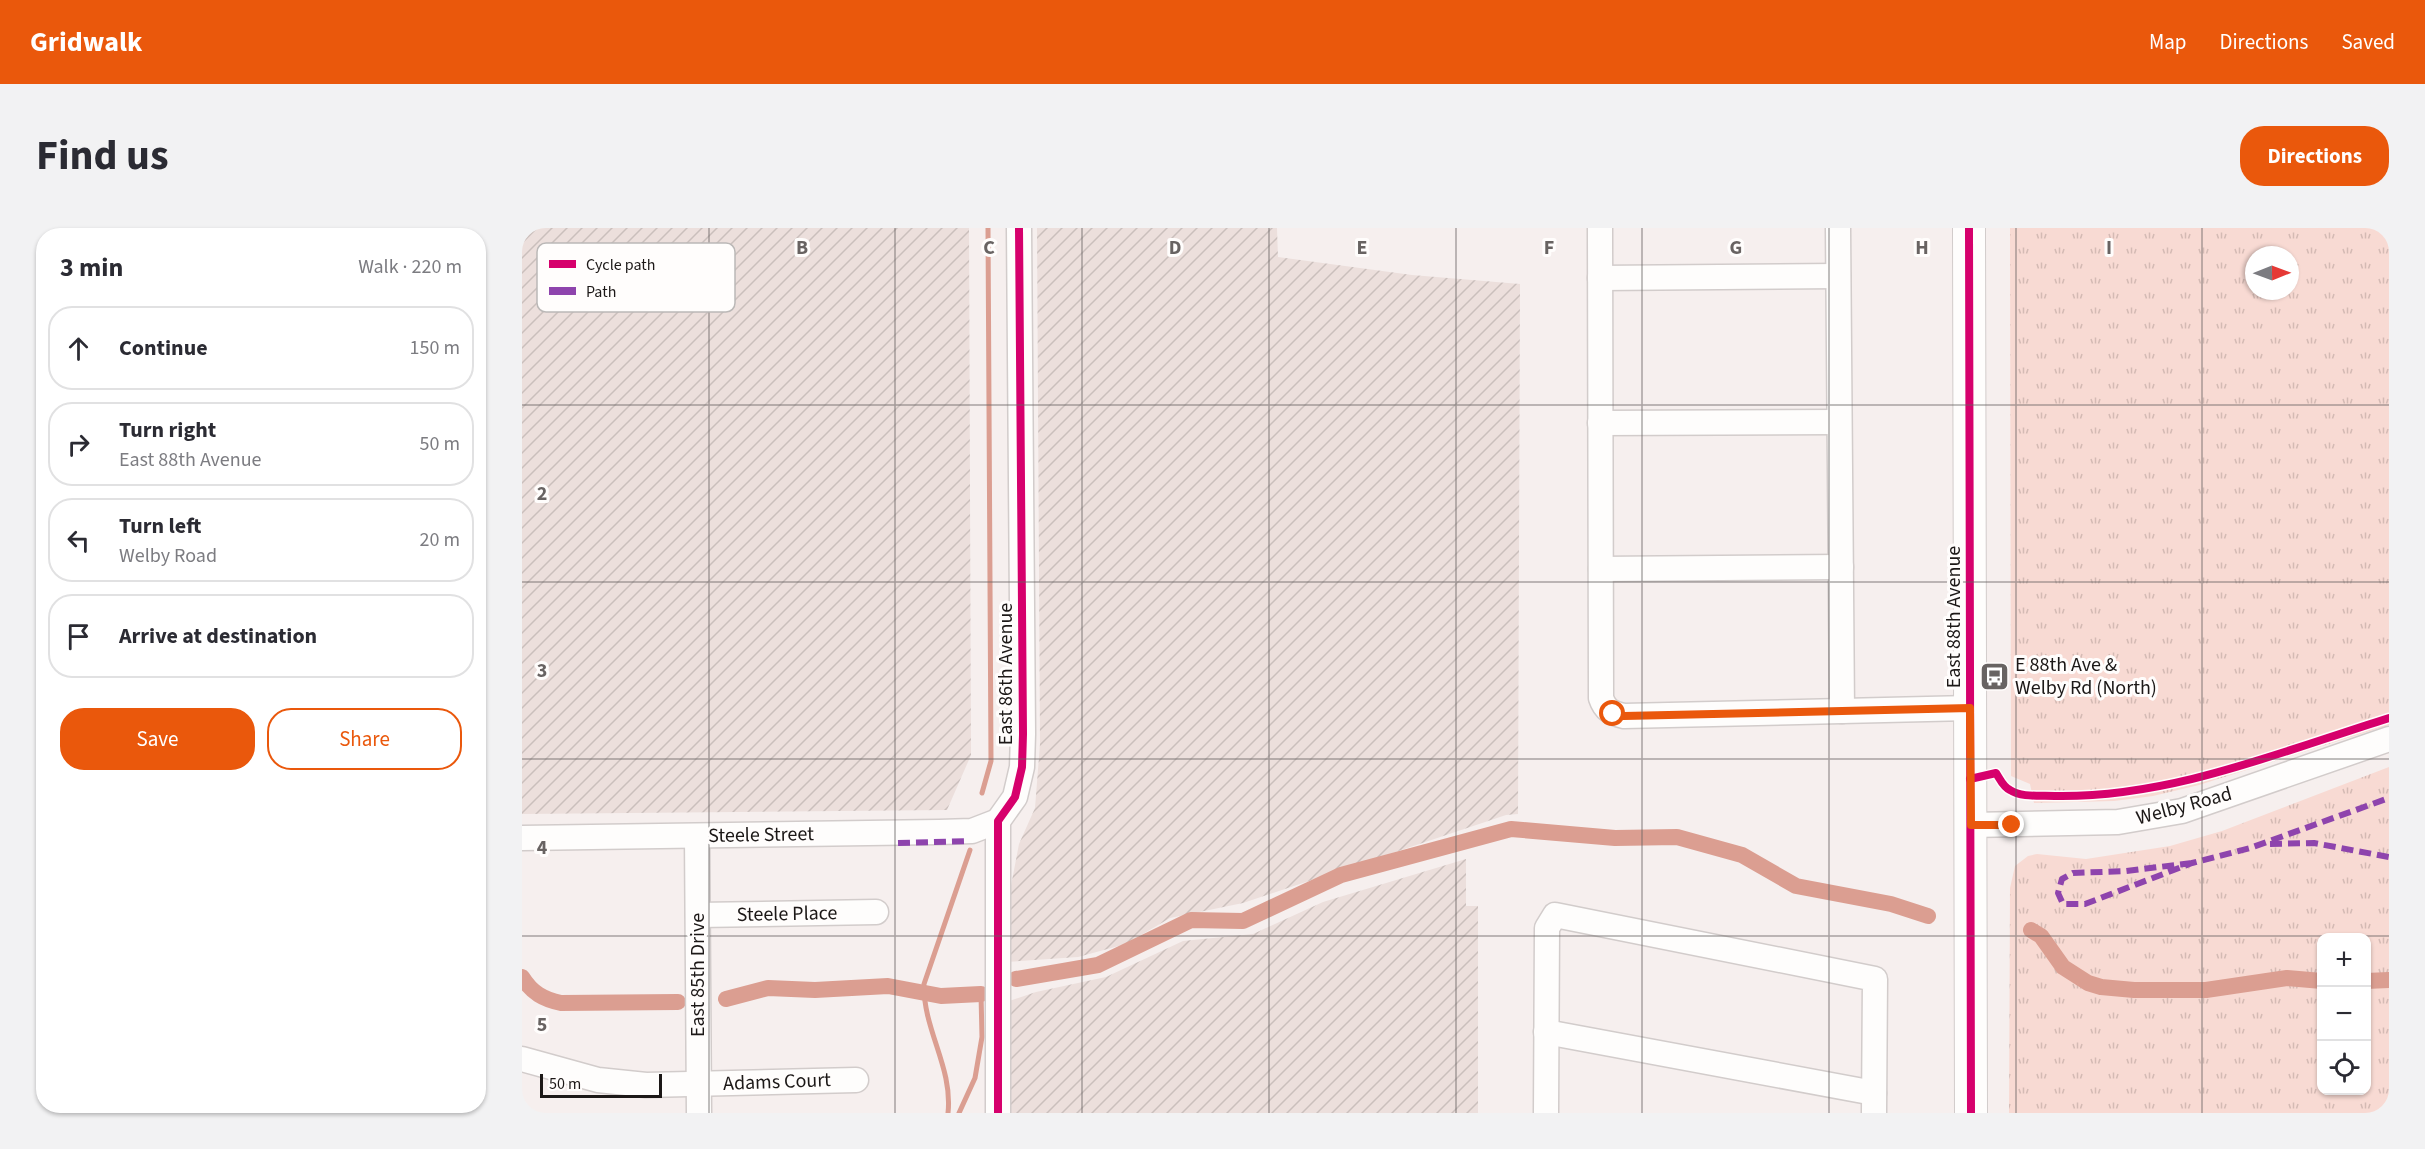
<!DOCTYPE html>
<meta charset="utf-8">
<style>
body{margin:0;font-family:"Source Sans 3",sans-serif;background:#f2f2f3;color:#2b2b33}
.controls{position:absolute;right:18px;bottom:18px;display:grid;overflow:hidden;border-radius:12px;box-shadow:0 2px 4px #0004}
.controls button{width:54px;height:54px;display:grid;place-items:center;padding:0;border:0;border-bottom:2px solid #e1e1e2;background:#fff;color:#2b2b33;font:30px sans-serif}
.compass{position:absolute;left:1723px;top:18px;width:54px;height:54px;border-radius:50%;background:#fff;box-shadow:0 2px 4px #0004;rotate:89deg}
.scale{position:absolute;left:18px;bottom:15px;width:122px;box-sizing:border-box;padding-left:6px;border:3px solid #1c1817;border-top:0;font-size:16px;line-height:21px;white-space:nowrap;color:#1c1817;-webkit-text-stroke:4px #fffdfc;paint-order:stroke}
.stop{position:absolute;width:18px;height:18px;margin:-14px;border:4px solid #ea580c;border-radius:50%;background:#fff}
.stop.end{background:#ea580c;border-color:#fff;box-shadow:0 2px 6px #0008}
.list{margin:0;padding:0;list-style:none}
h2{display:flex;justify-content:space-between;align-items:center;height:78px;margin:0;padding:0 24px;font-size:26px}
h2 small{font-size:20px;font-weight:400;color:#7c7c81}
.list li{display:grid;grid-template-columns:39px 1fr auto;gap:18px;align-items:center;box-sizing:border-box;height:84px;margin:0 12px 12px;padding:0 12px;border:2px solid #e1e1e2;border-radius:24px}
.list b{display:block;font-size:22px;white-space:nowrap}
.list p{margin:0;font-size:20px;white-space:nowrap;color:#7c7c81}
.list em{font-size:20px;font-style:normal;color:#7c7c81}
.actions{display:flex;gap:12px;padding:18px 24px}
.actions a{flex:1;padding:14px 0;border:2px solid #ea580c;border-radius:24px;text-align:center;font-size:21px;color:#ea580c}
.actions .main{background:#ea580c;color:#fff}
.icon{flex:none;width:33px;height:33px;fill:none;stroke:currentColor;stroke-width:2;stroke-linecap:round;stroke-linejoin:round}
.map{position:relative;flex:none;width:1867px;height:885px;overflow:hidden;border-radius:24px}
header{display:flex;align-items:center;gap:36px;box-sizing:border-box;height:84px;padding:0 30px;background:#ea580c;color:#fff}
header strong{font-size:28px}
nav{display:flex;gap:33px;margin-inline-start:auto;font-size:21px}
.intro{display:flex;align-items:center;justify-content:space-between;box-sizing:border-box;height:144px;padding:0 36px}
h1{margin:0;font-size:42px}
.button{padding:15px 27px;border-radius:24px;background:#ea580c;color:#fff;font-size:21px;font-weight:700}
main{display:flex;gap:36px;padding:0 36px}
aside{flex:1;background:#fff;border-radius:24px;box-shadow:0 2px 4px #0004}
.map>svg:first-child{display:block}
.industrial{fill:url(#industrial-furrows)}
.grass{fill:url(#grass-tufts);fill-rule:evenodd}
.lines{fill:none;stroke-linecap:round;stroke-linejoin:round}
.stream{stroke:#db9e91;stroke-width:5}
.canal{stroke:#db9e91;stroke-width:16}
.minor-casing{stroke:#d2cccb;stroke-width:27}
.major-casing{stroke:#d2cccb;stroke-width:34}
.minor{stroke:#fefdfc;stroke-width:24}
.major{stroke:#fefdfc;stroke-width:32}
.quiet{stroke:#8e44ad;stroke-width:6;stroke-dasharray:12 6;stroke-linecap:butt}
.cycleway-casing{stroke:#fffdfc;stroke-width:11}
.cycleway{stroke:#d6006c;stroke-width:8}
.route{stroke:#ea580c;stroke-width:8}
.grid{fill:none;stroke:#686362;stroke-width:1.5;stroke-opacity:0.55}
.labels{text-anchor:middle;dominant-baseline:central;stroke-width:6;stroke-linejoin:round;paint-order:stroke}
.street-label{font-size:20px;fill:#1c1817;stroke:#fffdfc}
.poi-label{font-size:20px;fill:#1c1817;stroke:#fffdfc;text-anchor:start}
.key{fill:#fffdfc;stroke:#bbb8b7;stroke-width:1.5}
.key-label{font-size:16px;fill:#1c1817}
.grid-label{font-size:20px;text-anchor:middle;font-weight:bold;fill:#686362;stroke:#fffdfc;stroke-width:6;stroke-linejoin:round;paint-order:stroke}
</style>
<header>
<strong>Gridwalk</strong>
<nav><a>Map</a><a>Directions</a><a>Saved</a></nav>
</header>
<div class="intro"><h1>Find us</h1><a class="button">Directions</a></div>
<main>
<aside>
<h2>3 min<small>Walk · 220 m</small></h2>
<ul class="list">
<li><svg class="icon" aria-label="ahead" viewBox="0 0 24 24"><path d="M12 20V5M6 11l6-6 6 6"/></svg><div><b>Continue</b></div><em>150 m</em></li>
<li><svg class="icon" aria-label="right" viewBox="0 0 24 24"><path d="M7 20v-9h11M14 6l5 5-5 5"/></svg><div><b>Turn right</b><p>East 88th Avenue</p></div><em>50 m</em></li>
<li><svg class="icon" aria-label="left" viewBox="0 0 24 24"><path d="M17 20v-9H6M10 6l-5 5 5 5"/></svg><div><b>Turn left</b><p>Welby Road</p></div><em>20 m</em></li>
<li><svg class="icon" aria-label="arrive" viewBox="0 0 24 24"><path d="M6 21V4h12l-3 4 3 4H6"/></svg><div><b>Arrive at destination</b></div></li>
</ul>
<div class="actions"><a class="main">Save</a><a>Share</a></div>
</aside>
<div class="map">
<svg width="1867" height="885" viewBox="0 0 1867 885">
<defs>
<pattern id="industrial-furrows" width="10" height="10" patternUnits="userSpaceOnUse" patternTransform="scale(1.5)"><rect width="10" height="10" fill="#ecdfdc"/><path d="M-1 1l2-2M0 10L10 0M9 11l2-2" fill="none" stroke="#cabfbc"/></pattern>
<pattern id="grass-tufts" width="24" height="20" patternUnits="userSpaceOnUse" patternTransform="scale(1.5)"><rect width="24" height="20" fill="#f8dad3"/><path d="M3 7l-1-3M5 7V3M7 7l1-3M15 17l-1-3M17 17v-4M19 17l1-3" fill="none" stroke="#d4bab4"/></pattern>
</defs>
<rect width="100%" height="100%" fill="#f6efee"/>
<g class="industrial">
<polygon points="0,0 447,0 449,527 425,582 0,586"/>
<polygon points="515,0 755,0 756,29 890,47 998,56 996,586 984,587 721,675 648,690 604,716 556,729 484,734 487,668 497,616 513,580 518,516"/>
<polygon points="944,631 944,678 956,678 956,885 464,885 464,781 514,764 584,749 661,713 731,706 801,674"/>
</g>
<g class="grass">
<path d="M1488,0H1867V497L1677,557L1631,568L1592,573L1512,575L1508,556L1489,548ZM1732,27H1768V63H1732Z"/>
<path d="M1867,539V885H1487L1488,660L1493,638L1506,628L1515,626L1564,631L1648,618L1700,603ZM1800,710H1844V862H1800Z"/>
</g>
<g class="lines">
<g class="stream">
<polyline points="460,565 469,533 466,0"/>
<path d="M426,885C431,839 401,802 402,756L448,622"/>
<polyline points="437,885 453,850 460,809 459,766"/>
</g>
<g class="canal">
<polyline points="1509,702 1519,708 1541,739 1566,755 1579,759 1612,762 1684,762 1765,750 1800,753"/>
<path d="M0,749C10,765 21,771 39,775L156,774"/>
<polyline points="494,751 576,737 669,692 721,693 819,647 989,601 1093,610 1155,609 1220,627 1274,658 1369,676 1406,688"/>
<polyline points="1844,753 1867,752"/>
<polyline points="204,771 246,760 293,762 366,758 419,768 459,766"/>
</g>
<defs>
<g id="minor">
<path d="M1078,0L1079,470C1083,482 1089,485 1102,488L1448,480"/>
<polyline points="1316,0 1320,483"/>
<polyline points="1078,50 1316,48"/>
<polyline points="1078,195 1317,194"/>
<polyline points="1079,341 1319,339"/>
<polyline points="1449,597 1596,594 1660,583 1867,511"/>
<polyline points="175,608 177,885"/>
<polyline points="0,610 417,604 450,603 476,593"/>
<polyline points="176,687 354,684"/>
<polyline points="1024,804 1352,865"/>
<polyline points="0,831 76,852 124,857 334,852"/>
<polyline points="476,885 476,593 493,569 500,539 501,506 497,0"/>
<polyline points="1024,885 1025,700 1033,687 1353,751 1352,885"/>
</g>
<polyline id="major" points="1447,0 1449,885"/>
</defs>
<use href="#minor" class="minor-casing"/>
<use href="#major" class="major-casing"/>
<use href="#minor" class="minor"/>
<use href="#major" class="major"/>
<g class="quiet">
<polyline points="376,615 447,613"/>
<polyline points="1748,616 1792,615 1867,629"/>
<polyline points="1670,635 1604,643 1551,645 1540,651 1536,665 1541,676 1563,676 1670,635 1728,620 1867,570"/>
</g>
<defs>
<g id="cycleway">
<polyline points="1447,0 1449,885"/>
<path d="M1448,551L1474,545C1478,551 1481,559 1488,562C1500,570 1519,567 1533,568C1648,570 1758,524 1867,490"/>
<polyline points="476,885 476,593 493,569 500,539 501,506 497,0"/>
</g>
</defs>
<use href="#cycleway" class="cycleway-casing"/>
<use href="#cycleway" class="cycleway"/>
</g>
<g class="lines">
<polyline class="route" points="1091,486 1102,488 1448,480 1449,597 1490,597"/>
</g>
<path class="grid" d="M187,0V885M373,0V885M560,0V885M747,0V885M934,0V885M1120,0V885M1307,0V885M1494,0V885M1680,0V885M0,177H1867M0,354H1867M0,531H1867M0,708H1867"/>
<defs>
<symbol id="bus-square" viewBox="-11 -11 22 22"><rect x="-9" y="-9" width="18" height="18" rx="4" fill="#686362" stroke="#fffdfc"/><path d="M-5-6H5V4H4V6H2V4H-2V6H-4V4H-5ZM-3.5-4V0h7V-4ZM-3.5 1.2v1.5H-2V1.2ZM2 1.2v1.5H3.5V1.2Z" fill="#fff"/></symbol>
</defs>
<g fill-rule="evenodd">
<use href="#bus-square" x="1456" y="432" width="33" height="33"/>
</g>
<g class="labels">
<g class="street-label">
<text transform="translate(1432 389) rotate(-90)">East 88th Avenue</text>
<text transform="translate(484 446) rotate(-90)">East 86th Avenue</text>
<text transform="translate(1662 578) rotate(-15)">Welby Road</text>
<text transform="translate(239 607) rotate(-1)">Steele Street</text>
<text transform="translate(265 686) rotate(-1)">Steele Place</text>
<text transform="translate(176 747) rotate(-90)">East 85th Drive</text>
<text transform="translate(255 854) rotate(-2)">Adams Court</text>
</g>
<g class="poi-label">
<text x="1493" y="437">E 88th Ave &amp;<tspan x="1493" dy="23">Welby Rd (North)</tspan></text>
</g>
</g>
<rect x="15" y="15" width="198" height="69" rx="9" class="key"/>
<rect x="27" y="32" width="27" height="8" fill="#d6006c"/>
<rect x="27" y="59" width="27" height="8" fill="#8e44ad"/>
<g class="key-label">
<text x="64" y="42">Cycle path</text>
<text x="64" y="69">Path</text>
</g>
<g class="grid-label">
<text x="280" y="26">B</text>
<text x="467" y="26">C</text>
<text x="653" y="26">D</text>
<text x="840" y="26">E</text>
<text x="1027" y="26">F</text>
<text x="1214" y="26">G</text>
<text x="1400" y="26">H</text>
<text x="1587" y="26">I</text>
<text x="20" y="272">2</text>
<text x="20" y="449">3</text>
<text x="20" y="626">4</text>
<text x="20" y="803">5</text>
</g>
</svg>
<div class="controls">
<button>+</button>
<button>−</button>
<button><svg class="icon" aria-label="locate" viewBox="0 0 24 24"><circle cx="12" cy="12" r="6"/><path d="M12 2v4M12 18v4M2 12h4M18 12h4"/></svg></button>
</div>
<svg class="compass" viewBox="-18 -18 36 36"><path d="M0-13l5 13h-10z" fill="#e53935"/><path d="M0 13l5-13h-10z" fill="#7c7c81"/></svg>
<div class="scale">50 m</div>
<div class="stop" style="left:1091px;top:486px"></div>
<div class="stop end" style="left:1490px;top:597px"></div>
</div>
</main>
